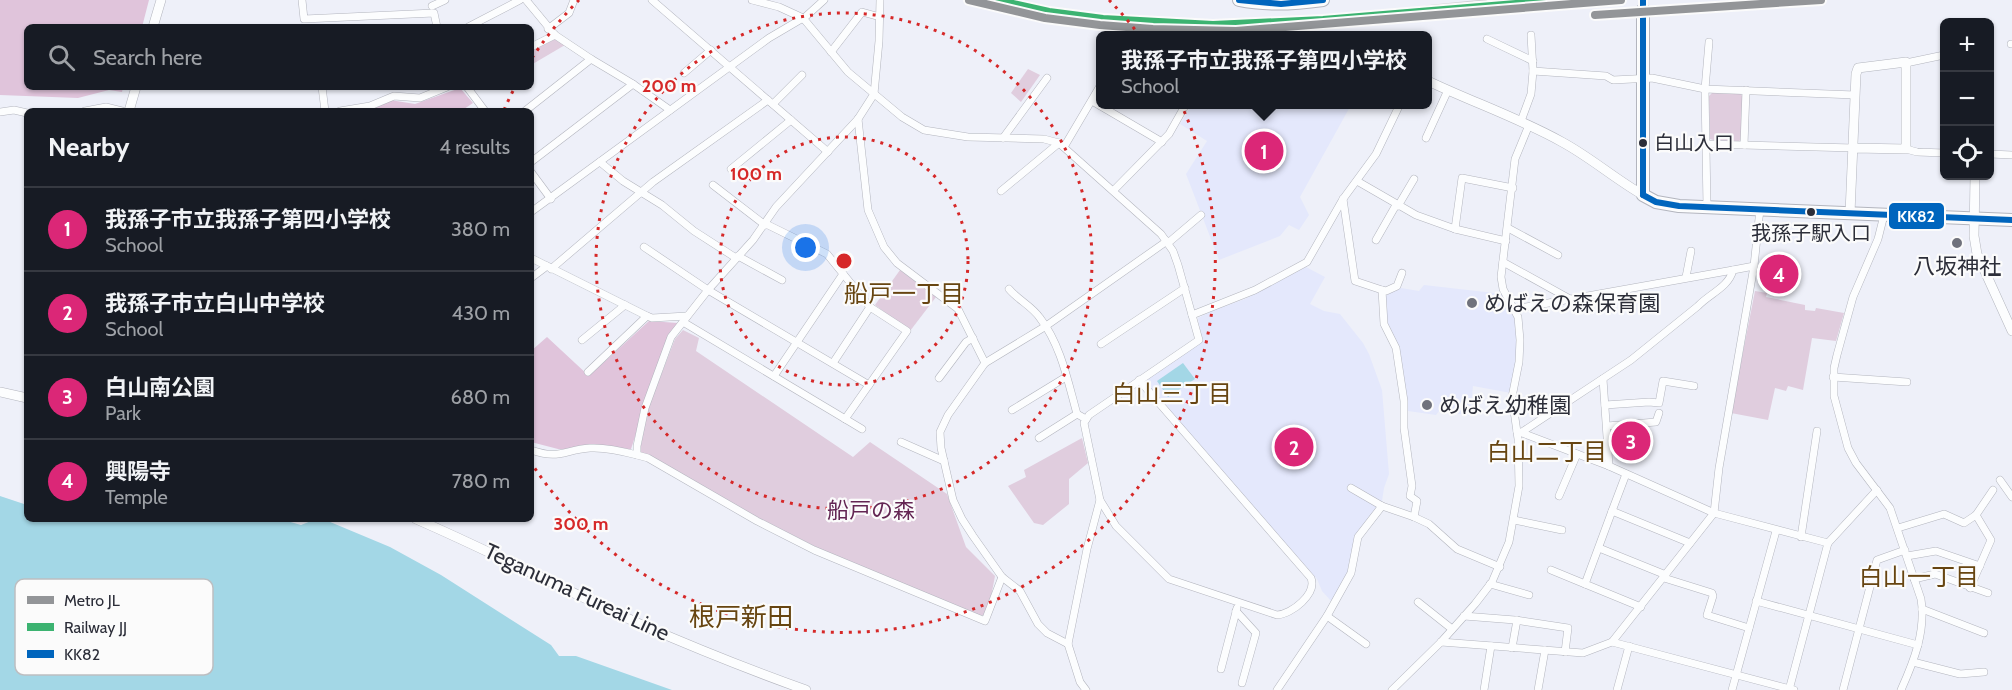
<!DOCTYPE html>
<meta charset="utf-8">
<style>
body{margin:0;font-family:Cabin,"Noto Sans JP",sans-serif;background:#20242c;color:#f1f3f6}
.controls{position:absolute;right:18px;top:18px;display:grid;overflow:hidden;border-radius:9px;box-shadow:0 2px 4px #0004}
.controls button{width:54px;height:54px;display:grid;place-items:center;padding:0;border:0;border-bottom:2px solid #363941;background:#171b24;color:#f1f3f6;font:30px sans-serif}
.you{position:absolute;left:806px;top:248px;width:21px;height:21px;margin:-15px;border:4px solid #fff;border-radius:50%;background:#1a73e8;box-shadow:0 0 0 9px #1a73e833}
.badge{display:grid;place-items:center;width:39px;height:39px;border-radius:50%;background:#db2777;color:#fff;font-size:20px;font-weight:700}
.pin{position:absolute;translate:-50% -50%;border:3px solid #fff;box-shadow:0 2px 6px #0006}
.popup{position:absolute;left:1096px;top:31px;width:336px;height:78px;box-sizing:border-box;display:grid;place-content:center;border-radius:9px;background:#171b24;filter:drop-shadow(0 2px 4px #0005);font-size:20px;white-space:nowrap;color:#9ea1a6}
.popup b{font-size:22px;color:#f1f3f6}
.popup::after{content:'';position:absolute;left:50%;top:100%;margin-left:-12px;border:12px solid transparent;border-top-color:#171b24}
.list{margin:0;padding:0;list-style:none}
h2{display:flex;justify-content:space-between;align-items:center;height:78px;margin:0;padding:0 24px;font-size:26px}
h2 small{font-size:20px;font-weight:400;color:#9ea1a6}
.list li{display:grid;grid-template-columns:39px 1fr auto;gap:18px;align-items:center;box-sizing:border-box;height:84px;padding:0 24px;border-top:2px solid #363941}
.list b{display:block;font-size:22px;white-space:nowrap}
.list p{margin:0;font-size:20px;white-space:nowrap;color:#9ea1a6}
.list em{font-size:20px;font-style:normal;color:#9ea1a6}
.icon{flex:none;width:33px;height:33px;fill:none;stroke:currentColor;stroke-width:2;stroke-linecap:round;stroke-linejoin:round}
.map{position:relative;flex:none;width:2012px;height:690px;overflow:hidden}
.search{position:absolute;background:#171b24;box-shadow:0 2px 4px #0004;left:24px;top:24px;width:510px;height:66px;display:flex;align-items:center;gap:15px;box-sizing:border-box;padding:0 21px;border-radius:9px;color:#9ea1a6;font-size:22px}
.panel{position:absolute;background:#171b24;box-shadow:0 2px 4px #0004;left:24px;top:108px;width:510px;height:414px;border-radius:9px}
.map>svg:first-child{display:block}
.built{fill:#e4e8fc}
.green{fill:#e0cdde}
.forest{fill:#e0c4db}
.water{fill:#a3d7e6}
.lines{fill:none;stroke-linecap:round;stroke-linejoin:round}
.highway-tunnel{stroke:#c7c9d3;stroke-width:12;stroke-dasharray:12 6;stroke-linecap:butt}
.street-casing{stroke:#b3b5be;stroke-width:8}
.secondary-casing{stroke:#b3b5be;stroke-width:10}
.highway-casing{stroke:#b3b5be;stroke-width:14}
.street{stroke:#fcfdfe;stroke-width:7}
.secondary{stroke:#fcfdfe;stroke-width:9}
.highway{stroke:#fcfdfe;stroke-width:12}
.rail-casing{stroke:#d2d3d6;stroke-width:4.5}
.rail{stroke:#fbfbfb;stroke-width:2;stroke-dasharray:7;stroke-linecap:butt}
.bus-1-casing{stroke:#fbfbfb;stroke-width:10}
.bus-1{stroke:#0065bd;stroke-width:6}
.rail-1-casing{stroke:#fbfbfb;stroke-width:12}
.rail-1{stroke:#3cb371;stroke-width:8}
.metro-1-casing{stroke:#fbfbfb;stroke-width:12}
.metro-1{stroke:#939598;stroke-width:8}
.ring{fill:none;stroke:#d62828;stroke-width:3;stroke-dasharray:3 6}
.bus-dot{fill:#2c2e39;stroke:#fbfbfb;stroke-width:2}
.poi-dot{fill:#70727c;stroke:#fbfbfb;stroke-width:2}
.labels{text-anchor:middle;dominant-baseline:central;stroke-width:4.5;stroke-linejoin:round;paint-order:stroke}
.bus-label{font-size:20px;fill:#2c2e39;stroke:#fbfbfb;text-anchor:start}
.poi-label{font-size:22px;fill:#2c2e39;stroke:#fbfbfb;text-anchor:start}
.park-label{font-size:22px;fill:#632553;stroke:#fbfbfb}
.street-label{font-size:22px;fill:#2c2e39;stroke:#fbfbfb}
.neighbourhood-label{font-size:24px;fill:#674511;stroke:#fbfbfb}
.quarter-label{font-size:26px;fill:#674511;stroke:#fbfbfb}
.key{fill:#fbfbfb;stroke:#bdbec1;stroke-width:1.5}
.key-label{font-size:16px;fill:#2c2e39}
.centre{fill:#d62828;stroke:#fbfbfb;stroke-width:3}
.ring-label{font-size:18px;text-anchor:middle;font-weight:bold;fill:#d62828;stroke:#fbfbfb;stroke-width:4.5;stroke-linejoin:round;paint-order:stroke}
.line-badge{stroke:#fbfbfb;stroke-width:2}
.badge-label{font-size:16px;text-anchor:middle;font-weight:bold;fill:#fff}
</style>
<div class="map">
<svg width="2012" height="690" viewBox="0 0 2012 690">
<rect width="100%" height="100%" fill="#eef0f9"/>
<g class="built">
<polygon points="1192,105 1351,105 1300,197 1309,215 1299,230 1289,225 1280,236 1219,260 1186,174 1207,141 1180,124"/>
<polygon points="1306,267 1325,277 1310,304 1324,311 1340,314 1363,343 1369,354 1382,390 1389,474 1384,488 1382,501 1355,538 1349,572 1331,601 1322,591 1317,579 1142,381 1202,341 1198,318 1212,311 1245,299"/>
<polygon points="1424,285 1503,294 1517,320 1517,362 1511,393 1473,386 1470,416 1444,411 1439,411 1436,415 1408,411 1399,350 1387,323 1386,297 1387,294 1401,288 1419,291"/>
</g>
<g class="green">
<polygon points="554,37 565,45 531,65 531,49"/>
<polygon points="1028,69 1040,75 1021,102 1011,93"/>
<polygon points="1712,93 1741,94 1743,98 1742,139 1739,141 1713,140 1710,139 1709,96"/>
<polygon points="900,270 936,297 910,331 875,305"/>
<polygon points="1755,291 1767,293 1766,297 1805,305 1805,310 1815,311 1816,308 1844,313 1836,341 1812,338 1803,390 1788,386 1786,391 1775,388 1768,420 1731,413"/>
<polygon points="683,330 699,338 696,351 853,457 870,442 947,494 966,547 995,576 990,602 984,615 981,616 820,549 757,517 649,455 641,453 640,450 648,409 675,339"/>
<polygon points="1646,427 1636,447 1611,435 1614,428"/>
<polygon points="1082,438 1088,463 1069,479 1069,504 1043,525 1034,523 1008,486 1026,477 1024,470"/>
</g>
<g class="forest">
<polygon points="0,0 149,0 142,27 27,27 27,87 123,87 122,92 109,90 78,98 0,95"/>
<polygon points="460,88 473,103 461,111 358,111 390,100 415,104"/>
<polygon points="649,321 678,323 668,335 631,449 558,449 531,442 531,351 547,337 589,376"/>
</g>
<g class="water">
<polygon points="1183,363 1195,379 1168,397 1157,381"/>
<polygon points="0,496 27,505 27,519 280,519 301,525 316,519 323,519 390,547 441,575 551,645 559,656 576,656 672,690 0,690"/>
</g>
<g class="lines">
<polyline class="highway-tunnel" points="1643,17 1643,0"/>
<defs>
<g id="street">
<polyline points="302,0 304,19 434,13 437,27"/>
<polyline points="526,0 555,35 591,59 633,84"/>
<polyline points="652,0 828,152"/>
<polyline points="752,0 779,7 803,18 848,72 902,117 924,130 968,137 1044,139 1059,143 1161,234 1173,251 1178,265 1199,340 1089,415 1084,423 1100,500 1087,549 1068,644 1080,682 1086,690"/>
<polyline points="880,0 879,41 874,94 858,119 776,207 753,240 708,290 671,337 645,408 637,446 637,455 648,458 757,521 814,550 985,621 1002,577"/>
<polyline points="432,6 445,0"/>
<polyline points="803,19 824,0"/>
<polyline points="468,27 520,0"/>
<polyline points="548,29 569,13 574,0"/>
<polyline points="1487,39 1533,61"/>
<polyline points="2011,44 2012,44"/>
<polyline points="531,47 555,35"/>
<polyline points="831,52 862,12 880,17"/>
<polyline points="1906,63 1944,55"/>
<polyline points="1533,71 1606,76 1613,80 1652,78 1705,89 1855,95"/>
<polyline points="684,73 711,50"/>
<polyline points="322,87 325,111"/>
<polyline points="467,87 485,111"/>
<polyline points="1092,101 1162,142"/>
<polyline points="773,104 802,75"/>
<polyline points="85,111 106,107 122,111"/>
<polyline points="340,111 370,106 394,96 420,98 447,87"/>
<polyline points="525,111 591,59"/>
<polyline points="0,112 14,110 27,113"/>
<polyline points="858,119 868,210 884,247 897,263 958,309 985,363 948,415 940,432 941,448 953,500 962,519 973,536 1002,577 1020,591 1038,624 1047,633 1068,644"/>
<polyline points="1521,121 1531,94 1533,71 1531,35"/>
<polyline points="1003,138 1047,78"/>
<polyline points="1426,138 1448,90"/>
<polyline points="1706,144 1854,148"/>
<polyline points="1744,145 1746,90"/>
<polyline points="1064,147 1100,86"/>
<polyline points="1906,149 1917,152 1944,153"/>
<polyline points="1990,154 2012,155"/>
<polyline points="531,162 633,84 670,110"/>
<polyline points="600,162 623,181 662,205 694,231 736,258"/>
<polyline points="731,169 791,120"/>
<polyline points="531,172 551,199"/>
<polyline points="1357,181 1416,215 1455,229 1506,241"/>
<polyline points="713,185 765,225"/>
<polyline points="1114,190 1169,134 1186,104"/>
<polyline points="1001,191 1059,143"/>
<polyline points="1343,199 1355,281 1382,290 1384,324 1396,348 1404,401 1404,428 1412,486 1410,496 1417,501 1414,517"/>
<polyline points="1398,206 1414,179"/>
<polyline points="1707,207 1705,89 1709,42"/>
<polyline points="531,212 769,38 803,18"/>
<path d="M1884,215L1878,239L1853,297L1837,355L1834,368V396L1848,448L1856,463L1890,508L1921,599C1926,631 1914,661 1901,690"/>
<polyline points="766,224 827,254 870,307 907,331 845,419"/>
<polyline points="1508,228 1558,255"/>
<polyline points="1455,229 1462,178 1513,188"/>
<polyline points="1376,240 1396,205"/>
<polyline points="1168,243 1201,215"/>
<polyline points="644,247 708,290 869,385"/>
<polyline points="738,256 782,280"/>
<polyline points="531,258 647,316 588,372"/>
<polyline points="1503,262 1570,299"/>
<polyline points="551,269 653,182 768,100"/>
<polyline points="1686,277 1691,251"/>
<polyline points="531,278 547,266"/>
<path d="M1009,289C1018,300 1032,306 1040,318C1061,345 1068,382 1077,414L1086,419"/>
<polyline points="1382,290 1386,291 1397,286 1402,273"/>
<polyline points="1515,309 1733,270"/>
<polyline points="1192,315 1255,290 1307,262 1343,199 1376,154 1400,104"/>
<polyline points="647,316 652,318 687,316"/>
<polyline points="683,322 862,429"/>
<polyline points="582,340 625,305"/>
<polyline points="1101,344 1185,288"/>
<polyline points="833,363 870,307"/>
<polyline points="985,363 1046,326 1167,241"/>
<polyline points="774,376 843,274"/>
<polyline points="1833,377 1907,382"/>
<polyline points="939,378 966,342 973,338"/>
<polyline points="1603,379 1609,466"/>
<polyline points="1605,405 1649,402 1659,403 1663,381 1694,386"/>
<polyline points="1012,410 1066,377"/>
<polyline points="1607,426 1656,422 1659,413"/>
<polyline points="1517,431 1609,466 1714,513 1828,543 1789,690"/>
<path d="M1522,432L1631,360L1698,306C1709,294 1729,287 1733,270L1754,266L1760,209"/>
<polyline points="1039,438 1077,414"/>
<polyline points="901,442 944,461"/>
<path d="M531,450C560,460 563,450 590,448C606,447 622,451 637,455"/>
<polyline points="2000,480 2012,497"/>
<polyline points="1351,488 1382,506 1414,517 1429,524 1457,549 1500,567"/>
<polyline points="1559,496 1577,454"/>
<path d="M1100,500L1116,526L1169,579L1277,615C1292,614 1317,594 1311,578L1139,380"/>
<polyline points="1612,511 1626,474"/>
<polyline points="1514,520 1562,530"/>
<polyline points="1898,528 1944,514 1964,523 1976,515 1993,490"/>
<polyline points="1801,537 1817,431"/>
<polyline points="1828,543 1877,490"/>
<polyline points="1599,548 1666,575"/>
<polyline points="1907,556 1936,551 1980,566"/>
<polyline points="1551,570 1585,584"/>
<polyline points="1664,578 1712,593 1713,596 1707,615 1749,628"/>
<polyline points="1914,579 1935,574 1988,593"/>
<polyline points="1490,584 1529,595"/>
<polyline points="1970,588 1991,540 1976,515"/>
<polyline points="1756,601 1918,645"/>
<polyline points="1418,602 1452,629"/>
<polyline points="1641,607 1585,584 1612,511 1690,543"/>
<polyline points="1922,609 1984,633"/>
<polyline points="1236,611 1256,633 1242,683"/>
<polyline points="1327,616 1366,644"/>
<polyline points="1464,616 1515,620 1568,628 1565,652"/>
<polyline points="1441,642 1583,653 1612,642 1714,513 1719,468 1754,266"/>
<polyline points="1612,642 1794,690"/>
<polyline points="1512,648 1517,620"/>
<polyline points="1913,662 1960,674 1984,672"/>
<polyline points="1221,669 1237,608"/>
<polyline points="1277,690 1327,616 1351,573 1358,537 1382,506"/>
<polyline points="1392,690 1441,642 1475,604 1492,582 1509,542 1519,486 1518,439 1512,397 1519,362 1520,340 1518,317 1503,289 1501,277 1515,159 1529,125"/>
<polyline points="1484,690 1491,646"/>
<polyline points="1538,690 1545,650"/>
<polyline points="1617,690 1629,646"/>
<polyline points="1732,690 1776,531"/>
<polyline points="1843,690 1877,560 1905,550"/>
</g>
<g id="secondary">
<polyline points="153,27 161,0"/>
<path d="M1428,81C1472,102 1519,118 1562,142C1590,157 1615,179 1643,195"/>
<polyline points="129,111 136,87"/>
<polyline points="1975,176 1974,236 1977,254 2012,331"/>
<polyline points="1850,213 1856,74 1858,68 1906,62 1906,149 1854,148"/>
<polyline points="0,392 27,398"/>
<path d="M416,519C492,552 565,590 640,624C695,648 750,670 806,690"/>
</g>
<g id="highway">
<path d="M1239,0C1267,6 1295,4 1323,0"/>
<polyline points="1643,17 1643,195 1656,202 1679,206 2012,220"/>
</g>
</defs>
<use href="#street" class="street-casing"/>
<use href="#secondary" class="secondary-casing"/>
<use href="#highway" class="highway-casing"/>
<use href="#street" class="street"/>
<use href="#secondary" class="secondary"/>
<use href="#highway" class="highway"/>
<defs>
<polyline id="rail" points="1376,17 1432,7 1499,0"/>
</defs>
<use href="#rail" class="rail-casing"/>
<use href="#rail" class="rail"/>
<defs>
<g id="bus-1">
<polyline points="1239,0 1281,4 1323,0"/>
<polyline points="1643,0 1643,195"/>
<polyline points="1643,195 1656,202 1679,206 2012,220"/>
</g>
</defs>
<use href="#bus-1" class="bus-1-casing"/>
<use href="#bus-1" class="bus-1"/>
<defs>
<polyline id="rail-1" points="995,0 1049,12 1103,19 1213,25 1323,20 1564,0"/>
</defs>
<use href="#rail-1" class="rail-1-casing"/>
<use href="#rail-1" class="rail-1"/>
<defs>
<g id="metro-1">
<polyline points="969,0 1045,18 1100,25 1153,29 1236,31 1621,0"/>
<polyline points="1595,15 1821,0"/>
</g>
</defs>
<use href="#metro-1" class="metro-1-casing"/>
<use href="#metro-1" class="metro-1"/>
</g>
<g class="ring">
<circle cx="844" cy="261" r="124"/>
<circle cx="844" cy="261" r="248"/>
<path d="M504 110A372 372 0 0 1 514 89M532 58A372 372 0 0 1 579 0M1109 0A372 372 0 1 1 532 464"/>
</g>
<g class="bus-dot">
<circle cx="1643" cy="143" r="5"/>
<circle cx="1811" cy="212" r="5"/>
</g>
<g class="poi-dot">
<circle cx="1957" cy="243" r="6"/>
<circle cx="1472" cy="303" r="6"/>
<circle cx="1427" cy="405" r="6"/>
</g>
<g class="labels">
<g class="bus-label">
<text x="1654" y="143">白山入口</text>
<text x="1811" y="233" text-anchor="middle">我孫子駅入口</text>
</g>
<g class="poi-label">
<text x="1957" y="266" text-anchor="middle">八坂神社</text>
<text x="1484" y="303">めばえの森保育園</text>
<text x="1439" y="405">めばえ幼稚園</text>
</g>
<g class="park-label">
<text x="871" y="510">船戸の森</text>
</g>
<g class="street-label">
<text transform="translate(577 592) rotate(25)">Teganuma Fureai Line</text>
</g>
<g class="neighbourhood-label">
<text x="904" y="293">船戸一丁目</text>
<text x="1172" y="393">白山三丁目</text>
<text x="1547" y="451">白山二丁目</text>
<text x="1919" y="576">白山一丁目</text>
</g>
<g class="quarter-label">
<text x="741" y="617">根戸新田</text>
</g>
</g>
<rect x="15" y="579" width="198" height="96" rx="9" class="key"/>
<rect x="27" y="596" width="27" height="8" fill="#939598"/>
<rect x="27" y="623" width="27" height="8" fill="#3cb371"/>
<rect x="27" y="650" width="27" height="8" fill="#0065bd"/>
<g class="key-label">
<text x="64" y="606">Metro JL</text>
<text x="64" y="633">Railway JJ</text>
<text x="64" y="660">KK82</text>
</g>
<circle cx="844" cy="261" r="9" class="centre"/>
<g class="ring-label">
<text x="669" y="92">200 m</text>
<text x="756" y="180">100 m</text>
<text x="581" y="530">300 m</text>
</g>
<rect class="line-badge" x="1888" y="202" width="57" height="28" rx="6" fill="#0065bd"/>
<g class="badge-label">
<text x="1916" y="222">KK82</text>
</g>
</svg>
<div class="controls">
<button>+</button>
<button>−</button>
<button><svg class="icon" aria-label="locate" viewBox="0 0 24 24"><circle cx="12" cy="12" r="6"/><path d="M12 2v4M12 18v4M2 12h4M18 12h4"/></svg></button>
</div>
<div class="you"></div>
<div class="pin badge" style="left:1264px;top:151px">1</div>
<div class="popup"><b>我孫子市立我孫子第四小学校</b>School</div>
<div class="pin badge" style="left:1294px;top:447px">2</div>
<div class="pin badge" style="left:1631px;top:441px">3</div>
<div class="pin badge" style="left:1779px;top:274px">4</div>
<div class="search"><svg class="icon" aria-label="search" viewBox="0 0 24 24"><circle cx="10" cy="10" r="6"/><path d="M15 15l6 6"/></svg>Search here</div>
<section class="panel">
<h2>Nearby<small>4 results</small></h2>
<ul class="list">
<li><span class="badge">1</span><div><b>我孫子市立我孫子第四小学校</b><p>School</p></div><em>380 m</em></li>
<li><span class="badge">2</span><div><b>我孫子市立白山中学校</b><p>School</p></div><em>430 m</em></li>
<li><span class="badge">3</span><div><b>白山南公園</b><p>Park</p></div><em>680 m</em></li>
<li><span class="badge">4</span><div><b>興陽寺</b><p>Temple</p></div><em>780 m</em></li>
</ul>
</section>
</div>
